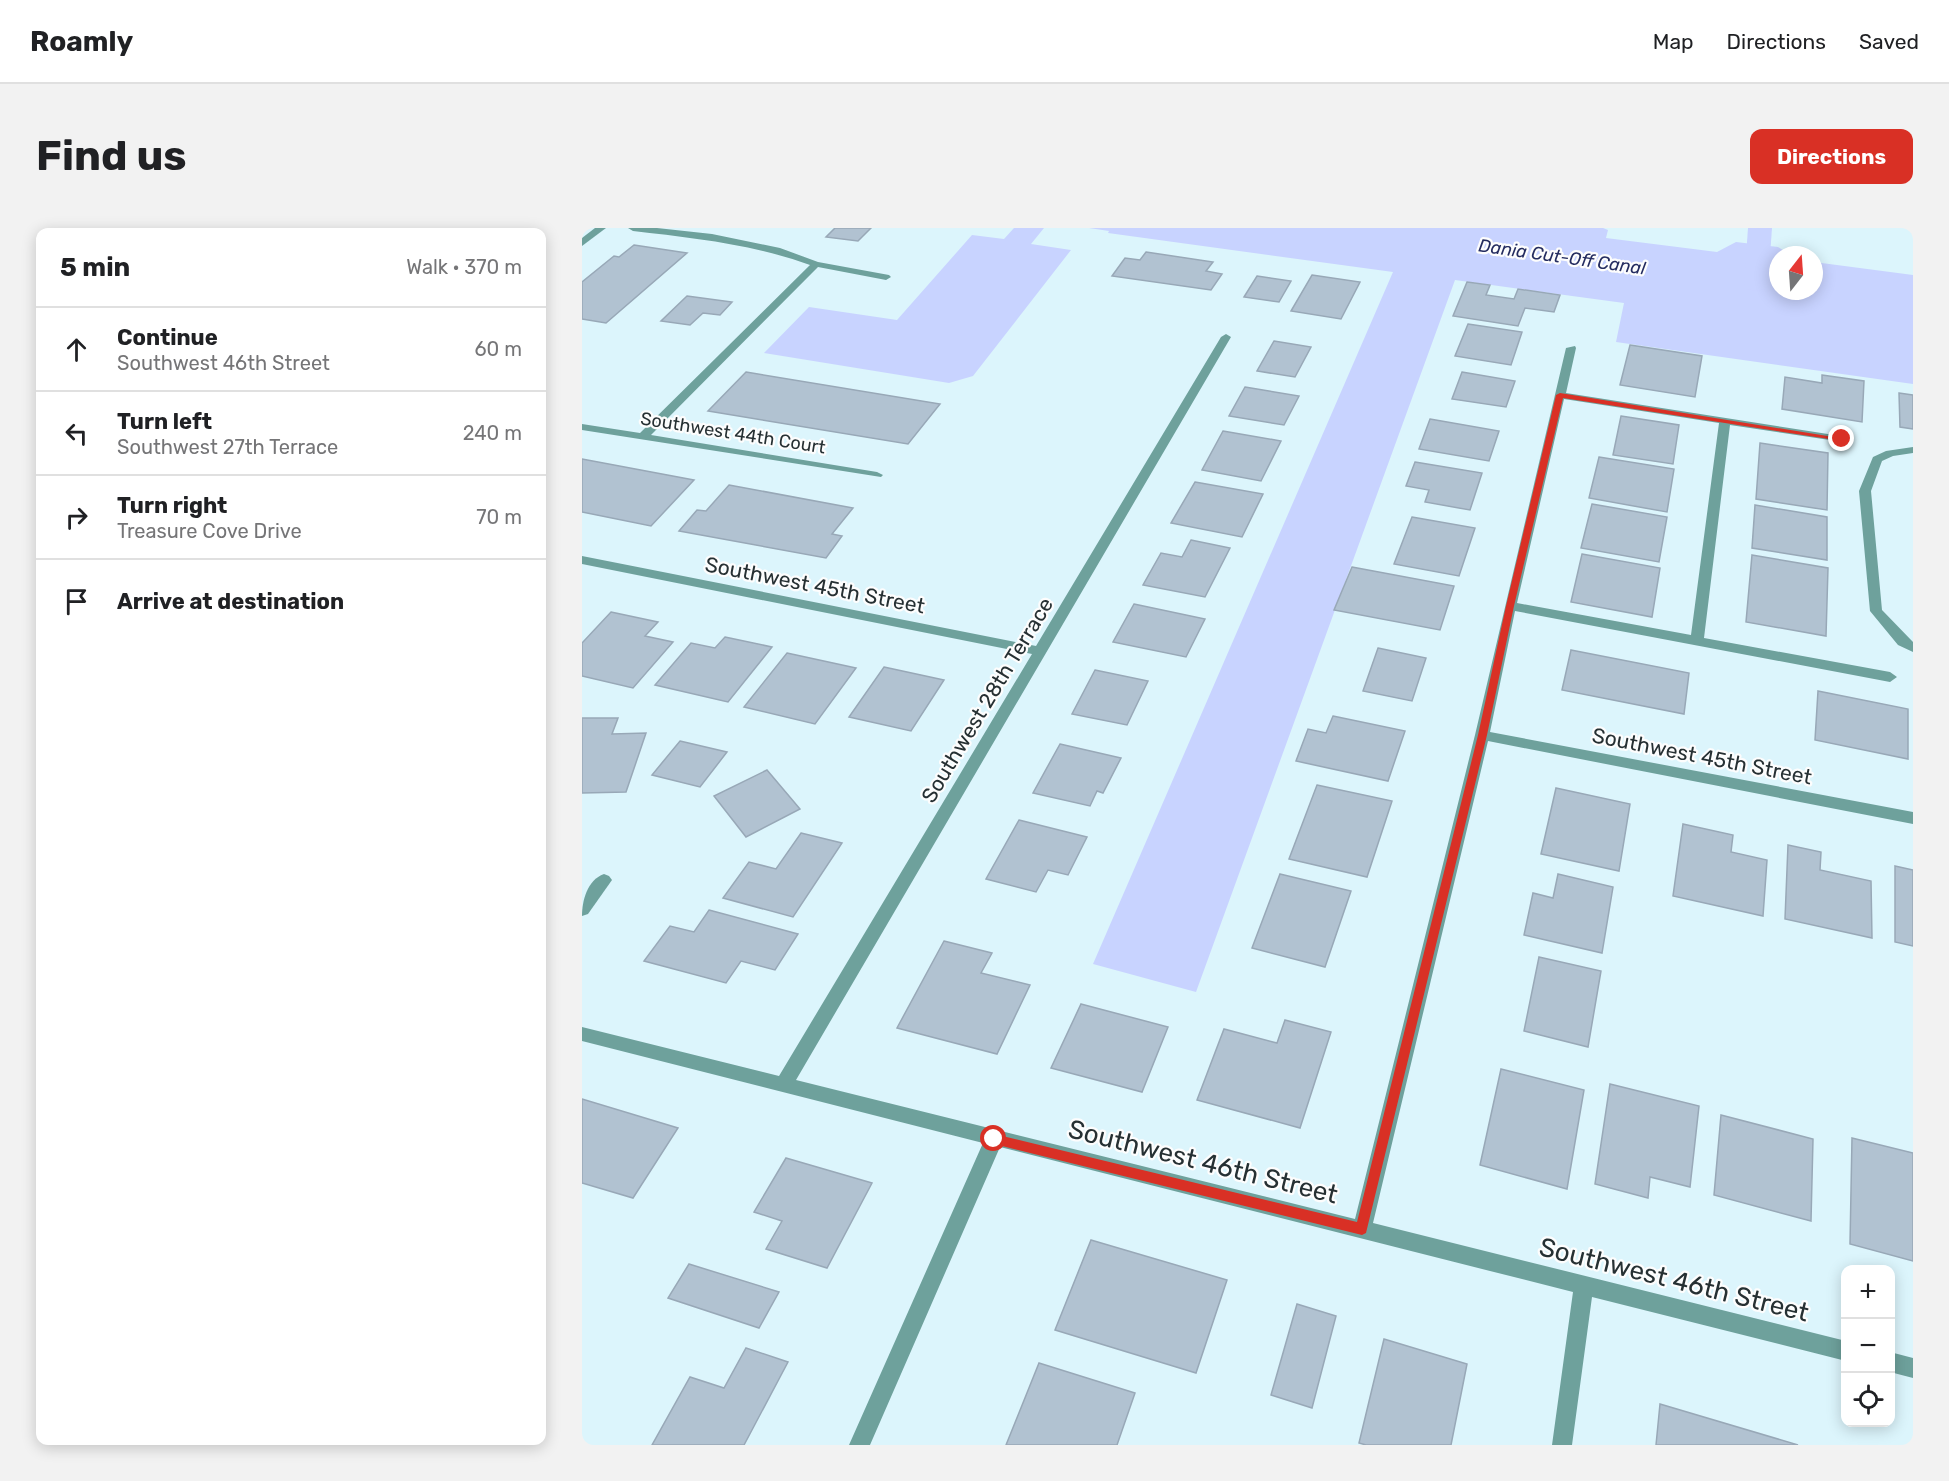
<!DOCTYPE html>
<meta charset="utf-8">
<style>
body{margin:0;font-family:Rubik,sans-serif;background:#f2f2f2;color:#202124}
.controls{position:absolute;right:18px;bottom:18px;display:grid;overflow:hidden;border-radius:12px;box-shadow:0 3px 15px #0003}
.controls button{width:54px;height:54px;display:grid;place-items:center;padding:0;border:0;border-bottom:2px solid #e0e0e0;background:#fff;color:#202124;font:30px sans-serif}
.compass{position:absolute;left:1187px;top:18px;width:54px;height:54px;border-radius:50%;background:#fff;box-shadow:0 3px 15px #0003;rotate:17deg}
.stop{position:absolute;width:18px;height:18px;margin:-14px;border:4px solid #d93025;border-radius:50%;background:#fff}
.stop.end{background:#d93025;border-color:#fff;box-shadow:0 2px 6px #0008}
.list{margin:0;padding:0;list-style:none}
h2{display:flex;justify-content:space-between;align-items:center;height:78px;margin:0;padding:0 24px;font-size:26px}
h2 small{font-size:20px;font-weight:400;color:#757577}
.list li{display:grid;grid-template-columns:39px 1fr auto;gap:18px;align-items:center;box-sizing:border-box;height:84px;padding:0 24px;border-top:2px solid #e0e0e0}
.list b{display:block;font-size:22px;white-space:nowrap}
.list p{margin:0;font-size:20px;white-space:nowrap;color:#757577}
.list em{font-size:20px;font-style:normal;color:#757577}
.icon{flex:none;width:33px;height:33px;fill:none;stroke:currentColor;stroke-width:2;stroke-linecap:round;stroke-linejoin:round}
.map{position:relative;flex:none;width:1331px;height:1217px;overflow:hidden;border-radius:12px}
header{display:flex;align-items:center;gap:36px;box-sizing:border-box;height:84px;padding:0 30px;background:#fff;border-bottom:2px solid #e0e0e0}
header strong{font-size:28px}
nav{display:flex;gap:33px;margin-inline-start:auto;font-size:21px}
.intro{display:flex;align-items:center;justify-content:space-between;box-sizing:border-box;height:144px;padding:0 36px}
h1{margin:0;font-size:42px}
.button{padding:15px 27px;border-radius:12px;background:#d93025;color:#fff;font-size:21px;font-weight:700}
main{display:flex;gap:36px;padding:0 36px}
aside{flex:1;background:#fff;border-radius:12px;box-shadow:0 3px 15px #0003}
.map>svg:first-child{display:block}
.water{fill:#c8d3ff}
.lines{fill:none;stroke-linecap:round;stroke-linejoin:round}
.canal{fill:#c8d3ff;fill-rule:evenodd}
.building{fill:#b1c2d1;stroke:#98a8b7;stroke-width:1.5}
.minor{fill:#6ea19c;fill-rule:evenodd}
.route{fill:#d93025}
.labels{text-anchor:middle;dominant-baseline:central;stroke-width:4.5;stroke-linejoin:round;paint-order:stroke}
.far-water-label{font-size:18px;font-style:italic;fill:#242c60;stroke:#fdfdfd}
.far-street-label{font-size:18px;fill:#263033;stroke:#fdfdfd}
.street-label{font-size:21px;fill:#263033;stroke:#fdfdfd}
.near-street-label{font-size:26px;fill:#263033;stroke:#fdfdfd}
</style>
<header>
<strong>Roamly</strong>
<nav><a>Map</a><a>Directions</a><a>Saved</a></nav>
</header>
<div class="intro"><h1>Find us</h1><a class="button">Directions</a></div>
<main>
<aside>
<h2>5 min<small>Walk · 370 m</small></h2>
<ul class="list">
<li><svg class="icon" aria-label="ahead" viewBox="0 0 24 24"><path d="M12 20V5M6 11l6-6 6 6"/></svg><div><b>Continue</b><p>Southwest 46th Street</p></div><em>60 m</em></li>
<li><svg class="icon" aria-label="left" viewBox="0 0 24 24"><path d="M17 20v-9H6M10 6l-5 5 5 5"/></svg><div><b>Turn left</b><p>Southwest 27th Terrace</p></div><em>240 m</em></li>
<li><svg class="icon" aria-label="right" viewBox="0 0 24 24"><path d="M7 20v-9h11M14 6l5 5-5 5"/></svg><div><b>Turn right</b><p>Treasure Cove Drive</p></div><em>70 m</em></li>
<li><svg class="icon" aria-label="arrive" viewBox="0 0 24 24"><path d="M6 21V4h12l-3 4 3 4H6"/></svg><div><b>Arrive at destination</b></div></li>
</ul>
</aside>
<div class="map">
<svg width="1331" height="1217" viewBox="0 0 1331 1217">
<rect width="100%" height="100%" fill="#dcf5fc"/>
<g class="water">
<polygon points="432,0 462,0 449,16 489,22 391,148 367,155 182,125 227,79 315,92 390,7 422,11"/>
<polygon points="507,0 1021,0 1026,2 1024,10 1135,24 1154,14 1196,19 1209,27 1196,27 1196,63 1232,63 1232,34 1331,47 1331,156 1034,114 1042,75 873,52 614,764 511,736 811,44 526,5 527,3"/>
</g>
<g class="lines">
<polygon class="canal" points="1166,0 1190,0 1186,56 1183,61 1174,63 1165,61 1162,56"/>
</g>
<g class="building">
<polygon points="253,0 289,0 276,13 244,9"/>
<polygon points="52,17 105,25 24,95 0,91 0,54 32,28 37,29"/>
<polygon points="564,24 631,34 624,43 640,46 629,62 530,48 543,30 558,32"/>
<polygon points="730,47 778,54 759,91 709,83"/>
<polygon points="675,48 709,53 697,74 662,69"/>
<polygon points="885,54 908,57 904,67 932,71 936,61 978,67 972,84 943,80 936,98 871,88"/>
<polygon points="105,68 150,74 138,87 121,85 108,97 79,93"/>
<polygon points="886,96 940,104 929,137 873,128"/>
<polygon points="692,113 729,119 713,149 675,143"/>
<polygon points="1048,117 1120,128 1113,169 1038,157"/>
<polygon points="164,144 358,176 326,216 126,183"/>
<polygon points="880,144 933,153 924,179 870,171"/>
<polygon points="1240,147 1282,153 1280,194 1200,181 1203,149 1240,155"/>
<polygon points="663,159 717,168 702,197 647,188"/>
<polygon points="1317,165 1331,167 1331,201 1318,199"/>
<polygon points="1039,188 1097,197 1091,236 1031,227"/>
<polygon points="848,191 917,203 907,233 837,221"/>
<polygon points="641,203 699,213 679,253 620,242"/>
<polygon points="1178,215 1246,225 1245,282 1174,271"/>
<polygon points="1017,229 1092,241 1085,284 1007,270"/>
<polygon points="0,231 112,252 69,298 0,284"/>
<polygon points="833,234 900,245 888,282 843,274 847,262 824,258"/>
<polygon points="613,254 681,266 660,309 589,295"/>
<polygon points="147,257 271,280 250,306 260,308 244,330 97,303 115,282 124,283"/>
<polygon points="1010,276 1085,289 1077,334 999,320"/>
<polygon points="1173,277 1245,289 1245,332 1170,320"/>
<polygon points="830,289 893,300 877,348 812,336"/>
<polygon points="609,312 648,320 623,369 561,357 579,325 600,329"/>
<polygon points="1000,326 1078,340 1070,389 989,374"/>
<polygon points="1170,327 1246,340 1244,408 1164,394"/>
<polygon points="770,339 872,358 858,402 752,382"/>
<polygon points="552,376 623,391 604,429 531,414"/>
<polygon points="29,384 76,394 63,408 91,414 51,460 0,448 0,415"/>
<polygon points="143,409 190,419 146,474 73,457 109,415 133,420"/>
<polygon points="796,420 844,430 830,473 781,463"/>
<polygon points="989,422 1107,445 1102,486 980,462"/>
<polygon points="205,425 274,440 233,496 162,479"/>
<polygon points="302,439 362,452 329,503 267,489"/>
<polygon points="513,442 566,453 545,497 490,486"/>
<polygon points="1236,463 1326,481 1326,531 1233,512"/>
<polygon points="751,488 823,503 806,553 714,533 726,501 744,505"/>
<polygon points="0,490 36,490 30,506 64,505 44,564 0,565"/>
<polygon points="98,513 145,524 118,559 70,547"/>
<polygon points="478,516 539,530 521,565 515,563 508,578 451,565"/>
<polygon points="185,542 218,581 164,609 132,568"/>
<polygon points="735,557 810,573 785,649 707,631"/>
<polygon points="974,560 1048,576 1037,643 959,626"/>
<polygon points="437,592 505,609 486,647 466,642 454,664 404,651"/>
<polygon points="1101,596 1151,607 1149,624 1185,632 1181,688 1091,668"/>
<polygon points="219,605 260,615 211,689 141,670 167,634 194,641"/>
<polygon points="1206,617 1239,624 1238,642 1289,653 1290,710 1203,691"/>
<polygon points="1313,638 1331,642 1331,718 1313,714"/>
<polygon points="698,646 769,663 743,739 670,720"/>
<polygon points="976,646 1031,659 1020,725 942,707 951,665 971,670"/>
<polygon points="127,682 216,706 193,742 159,733 144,755 62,733 88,698 112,704"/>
<polygon points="362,713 410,725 399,745 448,757 415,826 315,800"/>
<polygon points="957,729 1019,743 1006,819 942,803"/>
<polygon points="499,776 586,799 560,864 469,840"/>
<polygon points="703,792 749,804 718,900 615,872 642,801 695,815"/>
<polygon points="919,841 1002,862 985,961 898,937"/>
<polygon points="1028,856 1117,878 1108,959 1068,949 1066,970 1013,956"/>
<polygon points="0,871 96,900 51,970 0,955"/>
<polygon points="1139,887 1231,911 1229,993 1132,967"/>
<polygon points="1270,910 1331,925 1331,1033 1268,1016"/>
<polygon points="204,930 290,955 245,1040 184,1021 200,993 172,984"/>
<polygon points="509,1012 645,1052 614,1145 473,1102"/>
<polygon points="107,1036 197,1064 177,1100 86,1070"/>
<polygon points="715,1076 754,1088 730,1180 689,1167"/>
<polygon points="802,1111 885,1136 869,1217 784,1217 777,1215"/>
<polygon points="164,1120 206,1134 162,1217 70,1217 108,1149 142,1160"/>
<polygon points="457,1135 553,1165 535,1217 424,1217"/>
<polygon points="1078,1176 1216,1217 1074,1217"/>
</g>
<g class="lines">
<g class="minor">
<polygon points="13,0 24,0 0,18 0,10"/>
<path d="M46,0H75L130,6L198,20L236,34L307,47L309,49L304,52L236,39L69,207L295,244L301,247L299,249L0,202V196L58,205L228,37C170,16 111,10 51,3Z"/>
<path d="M644,106L649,109L214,852L773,991L893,507L984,120L993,118L994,120L984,165L1265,209V213L1261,214L1148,197L1122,410L1308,444L1315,449L1308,454L933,383L908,504L1331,584V596L906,513L791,995L1264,1113V1133L1010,1069L990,1217H970L991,1064L418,919L288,1217H267L401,915L0,813V799L197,848L450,426L0,336V328L454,418L639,109ZM982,171L1137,195L1109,407L935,375Z"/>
<polygon points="1331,219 1331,225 1311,228 1300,233 1289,263 1300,382 1331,414 1331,424 1316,417 1288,383 1277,263 1291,229 1304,223"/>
<path d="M22,646L27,648L30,652L6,686L0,688C0,673 5,652 22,646Z"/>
<polygon points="1308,1124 1331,1130 1331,1150 1308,1144"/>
</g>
</g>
<polygon class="route" points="978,165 1264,211 1260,213 981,170 932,378 905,507 784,1005 780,1007 408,915 406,911 412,906 775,994 896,507 924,378 974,167"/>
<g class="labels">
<g class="far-water-label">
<text transform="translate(980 29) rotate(8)">Dania Cut-Off Canal</text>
</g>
<g class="far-street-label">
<text transform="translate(151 205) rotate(9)">Southwest 44th Court</text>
</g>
<g class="street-label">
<text transform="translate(233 357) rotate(11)">Southwest 45th Street</text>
<text transform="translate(405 472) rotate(-59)">Southwest 28th Terrace</text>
<text transform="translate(1120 528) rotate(11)">Southwest 45th Street</text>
</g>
<g class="near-street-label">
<text transform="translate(621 934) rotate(14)">Southwest 46th Street</text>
<text transform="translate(1092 1052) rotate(14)">Southwest 46th Street</text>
</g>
</g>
</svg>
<div class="controls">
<button>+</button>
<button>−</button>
<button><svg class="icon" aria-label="locate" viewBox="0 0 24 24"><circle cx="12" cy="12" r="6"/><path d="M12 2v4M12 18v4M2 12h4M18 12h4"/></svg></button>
</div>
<svg class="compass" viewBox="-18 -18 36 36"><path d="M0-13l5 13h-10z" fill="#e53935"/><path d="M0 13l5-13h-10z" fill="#757577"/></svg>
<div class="stop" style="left:412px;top:911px"></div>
<div class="stop end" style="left:1260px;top:211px"></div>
</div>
</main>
